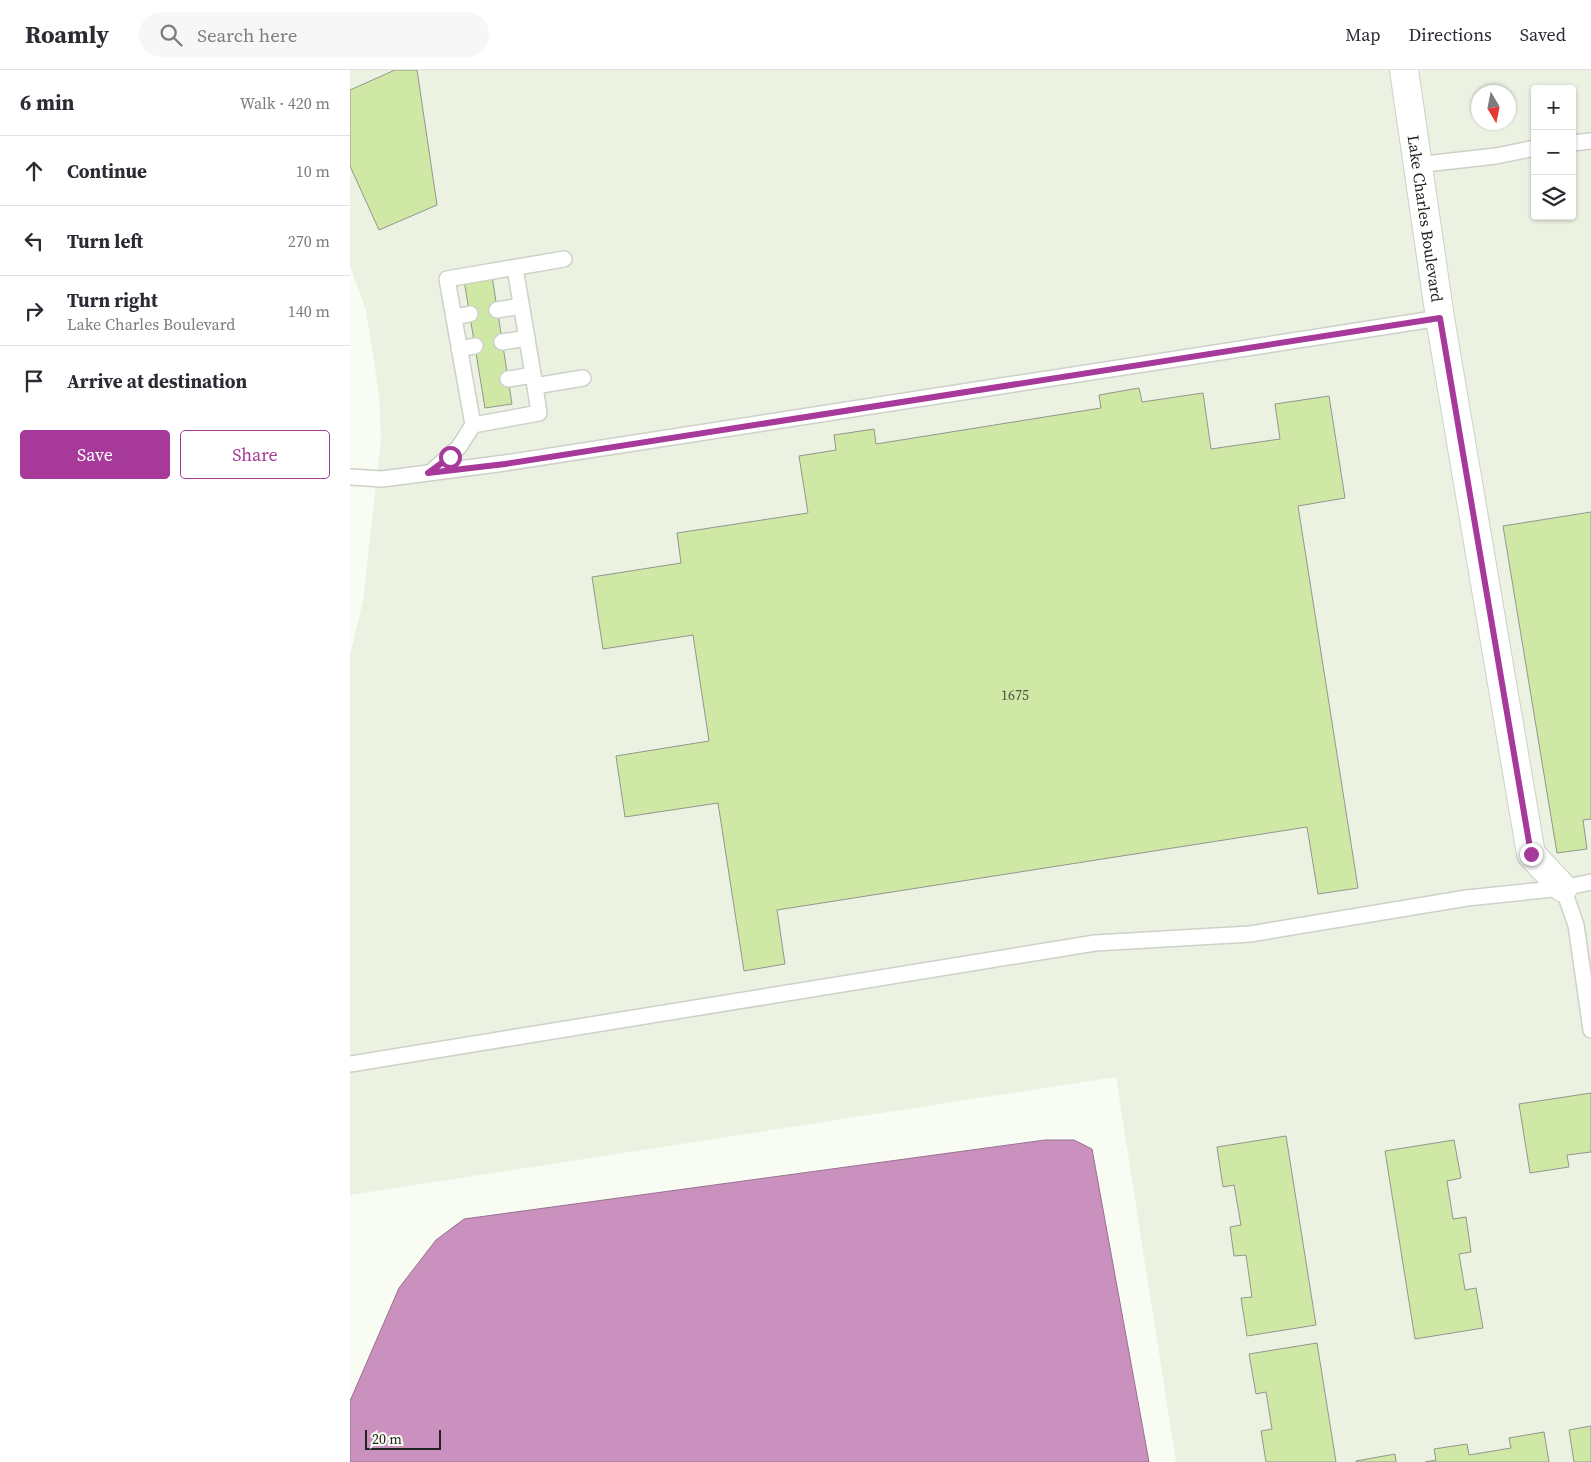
<!DOCTYPE html>
<meta charset="utf-8">
<style>
body{margin:0;font-family:"Source Serif 4",serif;background:#f7f7f7;color:#2b2b33}
.controls{position:absolute;right:15px;top:15px;display:grid;overflow:hidden;border-radius:5px;box-shadow:0 1px 4px #0004}
.controls button{width:45px;height:45px;display:grid;place-items:center;padding:0;border:0;border-bottom:1px solid #e1e1e2;background:#fff;color:#2b2b33;font:25px sans-serif}
.compass{position:absolute;left:1121px;top:15px;width:45px;height:45px;border-radius:50%;background:#fff;box-shadow:0 1px 4px #0004;rotate:170deg}
.scale{position:absolute;left:15px;bottom:12px;width:76px;box-sizing:border-box;padding-left:5px;border:2px solid #232421;border-top:0;font-size:14px;line-height:18px;white-space:nowrap;color:#232421;-webkit-text-stroke:4px #f8fcf3;paint-order:stroke}
.stop{position:absolute;width:15px;height:15px;margin:-11px;border:4px solid #a63999;border-radius:50%;background:#fff}
.stop.end{background:#a63999;border-color:#fff;box-shadow:0 1px 5px #0008}
.list{margin:0;padding:0;list-style:none}
h2{display:flex;justify-content:space-between;align-items:center;height:65px;margin:0;padding:0 20px;font-size:21px}
h2 small{font-size:16px;font-weight:400;color:#7c7c81}
.list li{display:grid;grid-template-columns:32px 1fr auto;gap:15px;align-items:center;box-sizing:border-box;height:70px;padding:0 20px;border-top:1px solid #e1e1e2}
.list b{display:block;font-size:19px;white-space:nowrap}
.list p{margin:0;font-size:16px;white-space:nowrap;color:#7c7c81}
.list em{font-size:16px;font-style:normal;color:#7c7c81}
.actions{display:flex;gap:10px;padding:15px 20px}
.actions a{flex:1;padding:11px 0;border:1px solid #a63999;border-radius:5px;text-align:center;font-size:18px;color:#a63999}
.actions .main{background:#a63999;color:#fff}
.icon{flex:none;width:28px;height:28px;fill:none;stroke:currentColor;stroke-width:2;stroke-linecap:round;stroke-linejoin:round}
.map{position:relative;flex:none;width:1241px;height:1392px;overflow:hidden}
header{display:flex;align-items:center;gap:30px;box-sizing:border-box;height:70px;padding:0 25px;background:#fff;border-bottom:1px solid #e1e1e2}
header strong{font-size:24px}
nav{display:flex;gap:28px;margin-inline-start:auto;font-size:18px}
.search{width:350px;height:45px;background:#f7f7f7;display:flex;align-items:center;gap:12px;box-sizing:border-box;padding:0 18px;border-radius:28px;color:#7c7c81;font-size:19px}
main{display:flex}
aside{flex:1;background:#fff}
.map>svg:first-child{display:block}
.built{fill:#ecf2e2;fill-rule:evenodd}
.water{fill:#ca91bf;stroke:#987090}
.building{fill:#d0e8a5;stroke:#93968e}
.lines{fill:none;stroke-linecap:round;stroke-linejoin:round}
.lane-casing{stroke:#cdd1c8;stroke-width:18}
.street-casing{stroke:#cdd1c8;stroke-width:30}
.lane{stroke:#fff;stroke-width:15}
.street{stroke:#fff;stroke-width:28}
.route{stroke:#a63999;stroke-width:6}
.labels{text-anchor:middle;dominant-baseline:central;stroke-width:4.5;stroke-linejoin:round;paint-order:stroke}
.number-label{font-size:14px;fill:#4e5542}
.street-label{font-size:16px;fill:#232421;stroke:#f8fcf3}
</style>
<header>
<strong>Roamly</strong>
<div class="search"><svg class="icon" aria-label="search" viewBox="0 0 24 24"><circle cx="10" cy="10" r="6"/><path d="M15 15l6 6"/></svg>Search here</div>
<nav><a>Map</a><a>Directions</a><a>Saved</a></nav>
</header>
<main>
<aside>
<h2>6 min<small>Walk · 420 m</small></h2>
<ul class="list">
<li><svg class="icon" aria-label="ahead" viewBox="0 0 24 24"><path d="M12 20V5M6 11l6-6 6 6"/></svg><div><b>Continue</b></div><em>10 m</em></li>
<li><svg class="icon" aria-label="left" viewBox="0 0 24 24"><path d="M17 20v-9H6M10 6l-5 5 5 5"/></svg><div><b>Turn left</b></div><em>270 m</em></li>
<li><svg class="icon" aria-label="right" viewBox="0 0 24 24"><path d="M7 20v-9h11M14 6l5 5-5 5"/></svg><div><b>Turn right</b><p>Lake Charles Boulevard</p></div><em>140 m</em></li>
<li><svg class="icon" aria-label="arrive" viewBox="0 0 24 24"><path d="M6 21V4h12l-3 4 3 4H6"/></svg><div><b>Arrive at destination</b></div></li>
</ul>
<div class="actions"><a class="main">Save</a><a>Share</a></div>
</aside>
<div class="map">
<svg width="1241" height="1392" viewBox="0 0 1241 1392">
<rect width="100%" height="100%" fill="#f8fcf3"/>
<path class="built" d="M0,0H1241V1392H826L766,1007L0,1125V585L13,531L31,369L29,324L16,240L0,196ZM1185,19H1222V146H1185ZM1128,22H1158V52H1128Z"/>
<polygon class="water" points="695,1070 724,1070 742,1079 799,1392 0,1392 0,1331 49,1218 86,1170 114,1149"/>
<g class="building">
<polygon points="45,0 67,0 87,135 29,160 0,96 0,20"/>
<polygon points="142,206 162,334 135,338 114,210"/>
<polygon points="789,318 792,332 853,323 861,379 930,369 925,334 979,326 995,428 948,436 1008,818 968,824 957,757 427,840 435,894 394,901 368,733 275,747 266,686 359,671 343,565 253,579 242,507 331,493 327,463 458,443 449,386 486,380 484,365 524,359 526,374 751,338 749,325"/>
<polygon points="1241,442 1241,749 1233,750 1237,779 1207,783 1153,456"/>
<polygon points="1241,1023 1241,1082 1217,1085 1219,1097 1180,1103 1169,1034"/>
<polygon points="936,1066 966,1255 897,1266 891,1228 902,1227 896,1185 884,1186 880,1157 891,1155 884,1115 873,1117 867,1077"/>
<polygon points="1104,1070 1111,1108 1097,1111 1103,1149 1116,1147 1121,1182 1109,1184 1115,1220 1126,1218 1133,1258 1065,1269 1035,1081"/>
<polygon points="967,1273 986,1392 916,1392 911,1361 922,1359 916,1322 906,1324 899,1284"/>
<polygon points="1241,1356 1241,1392 1224,1392 1219,1360"/>
<polygon points="1194,1362 1199,1392 1075,1392 1086,1390 1084,1379 1117,1374 1119,1385 1161,1378 1159,1368"/>
<polygon points="1045,1384 1046,1392 1006,1392 1006,1391"/>
</g>
<g class="lines">
<defs>
<g id="lane">
<polyline points="1222,73 1241,71"/>
<polyline points="1066,95 1146,86 1185,78"/>
<polyline points="165,198 185,316"/>
<polyline points="147,240 171,236"/>
<polyline points="104,247 120,244"/>
<polyline points="152,272 177,268"/>
<polyline points="109,279 125,276"/>
<polyline points="158,309 183,305"/>
<polyline points="123,355 189,343 185,316 233,308"/>
<polyline points="81,402 109,377 123,355 97,209 214,189"/>
<polyline points="0,407 32,409 155,393 1090,248"/>
<polyline points="1213,818 1226,855 1241,960"/>
<polyline points="0,994 745,873 900,864 1117,828 1213,818 1241,812"/>
</g>
<g id="street">
<path id="s1" d="M1054,0L1090,248L1181,784L1213,818"/>
</g>
</defs>
<use href="#lane" class="lane-casing"/>
<use href="#street" class="street-casing"/>
<use href="#lane" class="lane"/>
<use href="#street" class="street"/>
</g>
<g class="lines">
<polyline class="route" points="100,387 78,403 155,394 1090,248 1181,784"/>
</g>
<g class="labels">
<g class="number-label">
<text x="665" y="625">1675</text>
</g>
<g class="street-label">
<text stroke="none"><textPath href="#s1" startOffset="150">Lake Charles Boulevard</textPath></text>
</g>
</g>
</svg>
<div class="controls">
<button>+</button>
<button>−</button>
<button><svg class="icon" aria-label="layers" viewBox="0 0 24 24"><path d="M12 4l9 5-9 5-9-5zM3 14l9 5 9-5"/></svg></button>
</div>
<svg class="compass" viewBox="-18 -18 36 36"><path d="M0-13l5 13h-10z" fill="#e53935"/><path d="M0 13l5-13h-10z" fill="#7c7c81"/></svg>
<div class="scale">20 m</div>
<div class="stop" style="left:100px;top:387px"></div>
<div class="stop end" style="left:1181px;top:784px"></div>
</div>
</main>
